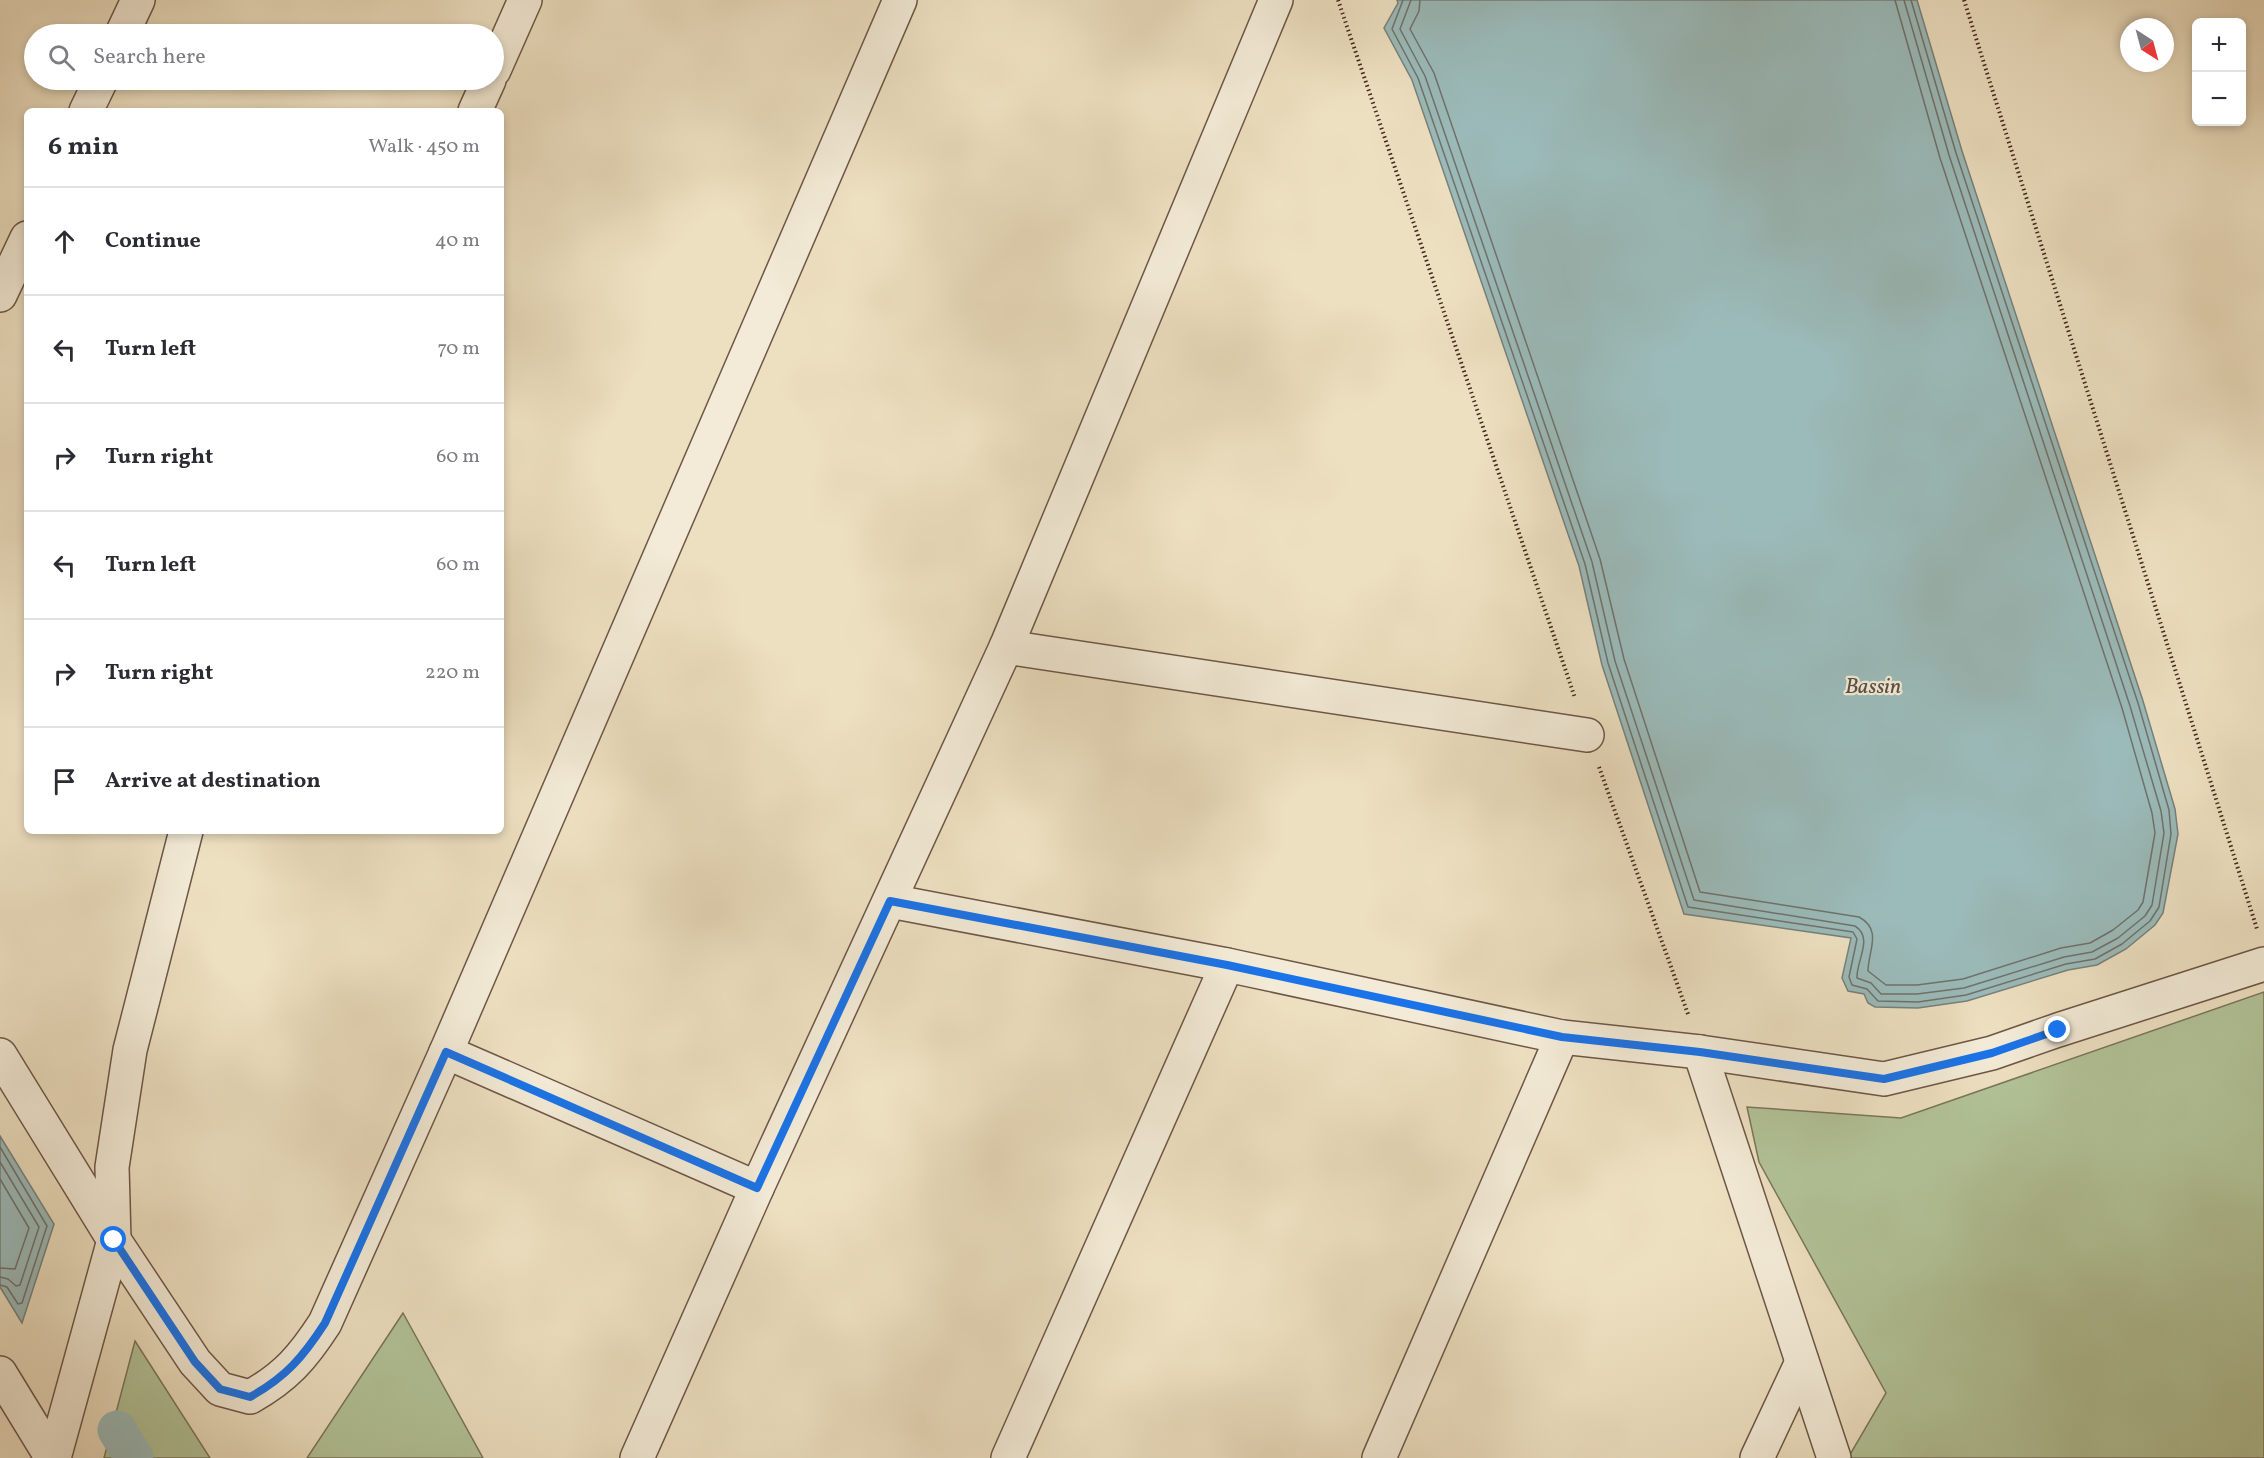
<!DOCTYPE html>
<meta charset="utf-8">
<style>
body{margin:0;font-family:Vollkorn,serif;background:#f2f2f3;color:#2b2b33}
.controls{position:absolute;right:18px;top:18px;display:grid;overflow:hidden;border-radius:9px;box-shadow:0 3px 9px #0003}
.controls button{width:54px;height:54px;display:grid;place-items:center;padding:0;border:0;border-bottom:2px solid #e1e1e2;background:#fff;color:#2b2b33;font:30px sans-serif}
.compass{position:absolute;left:2120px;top:18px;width:54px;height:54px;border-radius:50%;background:#fff;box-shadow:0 3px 9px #0003;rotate:144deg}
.stop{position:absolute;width:18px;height:18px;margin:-14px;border:4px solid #1a73e8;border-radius:50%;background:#fff}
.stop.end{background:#1a73e8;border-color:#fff;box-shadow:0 2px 6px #0008}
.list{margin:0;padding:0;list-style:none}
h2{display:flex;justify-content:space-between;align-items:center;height:78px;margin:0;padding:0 24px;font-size:26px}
h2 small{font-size:20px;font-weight:400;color:#7c7c81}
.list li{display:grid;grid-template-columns:39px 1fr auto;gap:18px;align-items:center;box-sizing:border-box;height:108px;padding:0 24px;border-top:2px solid #e1e1e2}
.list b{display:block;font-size:22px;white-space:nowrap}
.list em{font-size:20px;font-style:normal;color:#7c7c81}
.icon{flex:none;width:33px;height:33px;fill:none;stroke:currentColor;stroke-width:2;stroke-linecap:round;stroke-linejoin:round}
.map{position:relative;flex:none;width:2264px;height:1458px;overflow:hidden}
.search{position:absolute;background:#fff;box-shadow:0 3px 9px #0003;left:24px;top:24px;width:480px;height:66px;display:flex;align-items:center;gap:15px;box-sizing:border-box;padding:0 21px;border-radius:33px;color:#7c7c81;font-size:22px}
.panel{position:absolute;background:#fff;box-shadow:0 3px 9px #0003;left:24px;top:108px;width:480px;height:726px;border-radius:9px}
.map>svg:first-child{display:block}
.green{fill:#b2c398;stroke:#7a765b;stroke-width:1.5}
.water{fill:#9bbbba;stroke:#78817c;stroke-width:1.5}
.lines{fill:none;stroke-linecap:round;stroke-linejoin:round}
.shore{stroke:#6f726c;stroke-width:1.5}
.canal{stroke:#9bbbba;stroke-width:39}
.street-casing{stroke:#6e5747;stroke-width:36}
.path{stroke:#43291e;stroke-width:4;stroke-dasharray:1.5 3;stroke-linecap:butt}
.street{stroke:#f3ebd7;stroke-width:33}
.route{stroke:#1a73e8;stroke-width:8}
.labels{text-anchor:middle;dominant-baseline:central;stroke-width:4.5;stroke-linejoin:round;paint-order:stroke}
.water-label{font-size:22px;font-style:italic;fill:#594e45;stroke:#f3ebd7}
</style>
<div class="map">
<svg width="2264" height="1458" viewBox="0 0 2264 1458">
<rect width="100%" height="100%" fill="#ede0c1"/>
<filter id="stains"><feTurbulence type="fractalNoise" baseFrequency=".00333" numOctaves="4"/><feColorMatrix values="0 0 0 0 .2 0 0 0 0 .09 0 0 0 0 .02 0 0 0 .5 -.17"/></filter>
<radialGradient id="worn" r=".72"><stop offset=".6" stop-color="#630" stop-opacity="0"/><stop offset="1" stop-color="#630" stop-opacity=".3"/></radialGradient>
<g class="green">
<polygon points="2264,992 2264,1458 1848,1458 1886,1393 1759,1162 1747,1107 1901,1118"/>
<polygon points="403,1313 483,1458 307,1458"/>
<polygon points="135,1341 210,1458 104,1458"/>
</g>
<g class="water">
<polygon points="1397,0 1917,0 1962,151 2143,701 2175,809 2178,834 2163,913 2155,925 2126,949 2097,965 2068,970 1967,1001 1918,1008 1875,1007 1868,1003 1864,994 1848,991 1842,978 1851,938 1684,914 1602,665 1579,566 1412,80 1384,28 1398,3"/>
<polygon points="0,1136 54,1224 22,1323 0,1287"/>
</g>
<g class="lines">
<g class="shore">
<polyline points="1403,0 1392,29 1418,78 1585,564 1608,663 1688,907 1853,932 1857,939 1849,977 1852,985 1867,989 1878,1001 1918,1002 1966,995 2066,964 2095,959 2122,944 2150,921 2159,907 2171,834 2169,810 2138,703 1956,153 1911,0"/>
<path d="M1411,0L1400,29L1425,76L1592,562L1615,661L1694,900L1855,926C1874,938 1856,961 1857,978L1871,983L1881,994H1917L1964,988L2064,957L2092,952L2118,938L2145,916L2152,905L2164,833L2161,811L2130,706L1949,155L1904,0"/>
<path d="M1420,0L1419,11L1410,29L1434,73L1600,559L1624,659L1700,892L1859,917C1883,930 1868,951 1868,971L1886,985H1917L1963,979L2061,948L2090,943L2113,930L2138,910L2143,902L2155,833L2152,813L2122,708L1940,158L1895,0"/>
<polyline points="0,1147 47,1226 22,1303 18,1304 7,1287 0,1285"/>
<polyline points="0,1162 39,1227 20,1285 16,1286 8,1279 0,1277"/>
<polyline points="0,1179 29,1228 15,1269 0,1268"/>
</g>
<polyline class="canal" points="117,1430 134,1458"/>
<defs>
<g id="street">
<polyline points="122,34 138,0"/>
<polyline points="494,70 525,0"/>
<polyline points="86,111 101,80"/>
<polyline points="475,111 489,80"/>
<polyline points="0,295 27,238"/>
<polyline points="1006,647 1587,735"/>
<polyline points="890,901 1227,965 1562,1037 1700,1052 1884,1079 1992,1053 2058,1030 2264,964"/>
<polyline points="446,1052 757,1188"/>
<polyline points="1700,1052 1834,1458"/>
<path d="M0,1055L114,1240L195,1362L220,1389L250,1397C286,1377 303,1357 325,1323L446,1052L900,0"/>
<polyline points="0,1373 52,1458"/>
<polyline points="54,1458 114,1240 112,1167 130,1050 186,831"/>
<polyline points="637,1458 757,1188 1006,647 1276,0"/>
<polyline points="1008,1458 1227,965"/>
<polyline points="1379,1458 1562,1037"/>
<polyline points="1757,1458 1802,1362"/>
</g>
</defs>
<use href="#street" class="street-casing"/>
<g class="path">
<polyline points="1338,0 1575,698"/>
<polyline points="1964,0 2257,929"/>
<polyline points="1599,767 1688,1014"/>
</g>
<use href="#street" class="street"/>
</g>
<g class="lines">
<path class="route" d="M114,1240L195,1362L220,1389L250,1397C286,1377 303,1357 325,1323L446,1052L757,1188L890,901L1227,965L1562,1037L1700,1052L1884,1079L1992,1053L2058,1030"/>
</g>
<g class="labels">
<g class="water-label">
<text x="1873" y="687">Bassin</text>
</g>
</g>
<rect width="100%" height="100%" filter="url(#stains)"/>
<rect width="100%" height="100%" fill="url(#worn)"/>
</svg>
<div class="controls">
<button>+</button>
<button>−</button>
</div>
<svg class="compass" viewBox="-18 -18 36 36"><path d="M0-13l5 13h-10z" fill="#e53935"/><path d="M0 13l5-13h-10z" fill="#7c7c81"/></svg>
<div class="stop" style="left:114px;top:1240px"></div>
<div class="stop end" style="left:2058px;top:1030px"></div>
<div class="search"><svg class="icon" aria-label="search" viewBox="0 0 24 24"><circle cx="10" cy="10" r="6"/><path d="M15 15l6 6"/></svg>Search here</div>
<section class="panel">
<h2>6 min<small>Walk · 450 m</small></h2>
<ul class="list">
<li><svg class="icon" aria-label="ahead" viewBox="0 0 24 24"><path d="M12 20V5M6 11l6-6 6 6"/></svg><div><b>Continue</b></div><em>40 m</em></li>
<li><svg class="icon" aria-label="left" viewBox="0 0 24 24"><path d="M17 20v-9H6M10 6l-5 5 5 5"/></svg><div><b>Turn left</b></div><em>70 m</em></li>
<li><svg class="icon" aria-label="right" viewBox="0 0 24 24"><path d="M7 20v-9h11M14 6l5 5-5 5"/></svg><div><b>Turn right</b></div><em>60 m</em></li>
<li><svg class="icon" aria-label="left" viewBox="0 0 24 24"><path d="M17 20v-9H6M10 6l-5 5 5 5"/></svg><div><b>Turn left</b></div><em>60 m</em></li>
<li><svg class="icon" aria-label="right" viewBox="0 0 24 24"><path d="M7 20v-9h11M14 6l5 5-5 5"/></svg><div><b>Turn right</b></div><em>220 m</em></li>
<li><svg class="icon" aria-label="arrive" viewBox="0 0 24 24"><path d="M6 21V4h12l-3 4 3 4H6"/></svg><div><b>Arrive at destination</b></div></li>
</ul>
</section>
</div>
